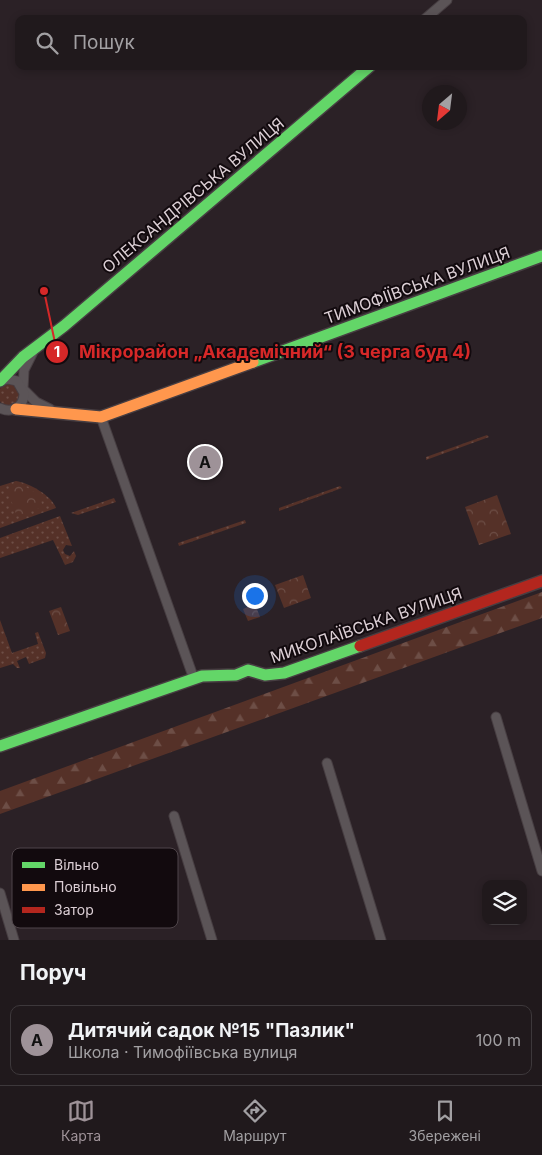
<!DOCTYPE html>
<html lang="uk">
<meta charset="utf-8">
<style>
body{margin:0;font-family:Inter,sans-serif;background:#2d2629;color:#f1f3f6}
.controls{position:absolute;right:15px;bottom:15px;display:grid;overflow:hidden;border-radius:10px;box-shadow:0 2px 8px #0003}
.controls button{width:45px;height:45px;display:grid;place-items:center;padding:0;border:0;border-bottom:1px solid #3d383b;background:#20191c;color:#f1f3f6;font:25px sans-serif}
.compass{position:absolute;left:422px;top:85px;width:45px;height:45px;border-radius:50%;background:#20191c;box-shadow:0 2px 8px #0003;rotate:208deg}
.you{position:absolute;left:254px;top:595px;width:18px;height:18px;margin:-12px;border:4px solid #fff;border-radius:50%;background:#1a73e8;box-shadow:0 0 0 8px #1a73e833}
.badge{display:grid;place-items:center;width:32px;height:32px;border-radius:50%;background:#9e9298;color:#111;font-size:16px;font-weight:700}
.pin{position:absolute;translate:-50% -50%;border:2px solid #fff;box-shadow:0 1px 5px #0006}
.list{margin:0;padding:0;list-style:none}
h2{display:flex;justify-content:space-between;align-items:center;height:65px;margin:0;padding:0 20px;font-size:21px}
h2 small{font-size:16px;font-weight:400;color:#a2a0a3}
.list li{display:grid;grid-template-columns:32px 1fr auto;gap:15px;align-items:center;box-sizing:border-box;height:70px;margin:0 10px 10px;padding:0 10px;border:1px solid #3d383b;border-radius:10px}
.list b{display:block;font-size:19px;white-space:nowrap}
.list p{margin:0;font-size:16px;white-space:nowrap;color:#a2a0a3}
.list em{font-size:16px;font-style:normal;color:#a2a0a3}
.icon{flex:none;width:28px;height:28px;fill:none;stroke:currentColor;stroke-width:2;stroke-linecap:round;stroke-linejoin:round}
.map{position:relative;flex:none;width:542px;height:940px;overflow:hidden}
.search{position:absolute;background:#20191c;box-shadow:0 2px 8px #0003;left:15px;right:15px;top:15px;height:55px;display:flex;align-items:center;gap:12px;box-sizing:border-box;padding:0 18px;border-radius:10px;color:#a2a0a3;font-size:19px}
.sheet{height:145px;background:#20191c}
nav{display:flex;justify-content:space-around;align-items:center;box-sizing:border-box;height:70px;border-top:1px solid #3d383b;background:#20191c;font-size:14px;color:#a2a0a3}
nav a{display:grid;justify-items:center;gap:2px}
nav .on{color:#9e9298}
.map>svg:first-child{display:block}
.grass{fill:url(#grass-dots)}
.forest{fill:url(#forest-firs)}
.park{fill:url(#park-crowns)}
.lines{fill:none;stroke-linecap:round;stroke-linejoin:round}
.street-casing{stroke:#473e42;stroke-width:11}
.fast-casing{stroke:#473e42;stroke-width:14}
.slow-casing{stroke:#473e42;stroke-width:14}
.jam-casing{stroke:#473e42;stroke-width:14}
.street{stroke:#5b5457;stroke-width:9}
.fast{stroke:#63d668;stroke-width:11}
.slow{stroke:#ff974d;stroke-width:11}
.jam{stroke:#b3261e;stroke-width:11}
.labels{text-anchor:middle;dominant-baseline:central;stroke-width:4;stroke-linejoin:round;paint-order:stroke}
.street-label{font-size:16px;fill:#dccfd5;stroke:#120a0e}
.key{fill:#120a0e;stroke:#4f454a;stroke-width:1}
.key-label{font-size:14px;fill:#dccfd5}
.leader{fill:none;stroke:#d62828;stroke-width:2}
.callout-dot{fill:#d62828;stroke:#120a0e;stroke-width:2}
.mark-label{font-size:15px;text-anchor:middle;font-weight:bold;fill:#fff}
.callout-label{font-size:18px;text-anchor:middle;font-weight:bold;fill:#d62828;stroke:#120a0e;stroke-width:4;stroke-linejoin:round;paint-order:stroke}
</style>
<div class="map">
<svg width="542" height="940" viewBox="0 0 542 940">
<defs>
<pattern id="grass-dots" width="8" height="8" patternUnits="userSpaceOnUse" patternTransform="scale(1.25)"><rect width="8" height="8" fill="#553128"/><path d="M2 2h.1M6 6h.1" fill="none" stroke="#6d4e46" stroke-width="1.8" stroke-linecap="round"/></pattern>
<pattern id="forest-firs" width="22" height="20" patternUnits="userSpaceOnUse" patternTransform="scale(1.25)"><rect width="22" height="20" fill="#553128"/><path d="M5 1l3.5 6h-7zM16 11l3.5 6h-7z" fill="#6d4e46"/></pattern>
<pattern id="park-crowns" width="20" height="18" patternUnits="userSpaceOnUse" patternTransform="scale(1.25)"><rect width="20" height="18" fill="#553128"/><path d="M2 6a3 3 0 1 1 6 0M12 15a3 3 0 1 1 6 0" fill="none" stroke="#6d4e46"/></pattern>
</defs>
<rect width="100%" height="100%" fill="#2b2126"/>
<g class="grass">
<circle cx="9" cy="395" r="11"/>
<polygon points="487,435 489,437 426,460 426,457"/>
<path d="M16,481C29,483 51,495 56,508L0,528V486Z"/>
<polygon points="340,486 342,488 279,511 279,508"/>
<polygon points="114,498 116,502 78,515 71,513"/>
<polygon points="60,516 72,546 66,545 63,550 65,554 70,556 74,551 76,556 73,562 65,565 53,540 0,558 0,538"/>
<polygon points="245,520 246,523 179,546 178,543"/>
<polygon points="0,620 12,653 38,644 35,633 38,632 46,653 45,658 29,664 26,657 17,661 20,668 17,668 13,664 0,668"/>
</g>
<polygon class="forest" points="542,592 542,618 0,814 0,791"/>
<g class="park">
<polygon points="21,484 39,495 43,507 17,516 7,490"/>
<polygon points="497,495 511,534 479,545 465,507"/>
<polygon points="303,575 311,598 284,608 275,585"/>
<polygon points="255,604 260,617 248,621 243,609"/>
<polygon points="61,607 70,631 58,635 49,611"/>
</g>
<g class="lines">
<defs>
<g id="street">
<polyline points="425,19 447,0"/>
<polyline points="33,352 24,370 23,389 36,402 50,409"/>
<path d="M0,408C12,414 24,407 24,393L17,381L8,379L1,381"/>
<polyline points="101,417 194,679"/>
<polyline points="496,717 542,871"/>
<polyline points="327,763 381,940"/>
<polyline points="174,816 212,940"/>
<polyline points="0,893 14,940"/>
</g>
<g id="fast">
<polyline points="253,362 542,256"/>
<polyline points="0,381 23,357 64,326 370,66"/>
<polyline points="0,746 202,676 236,675 248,670 265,675 284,673 360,646"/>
</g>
<polyline id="slow" points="16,409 101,417 253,362"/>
<polyline id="jam" points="360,646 542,581"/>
</defs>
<use href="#street" class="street-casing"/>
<use href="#fast" class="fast-casing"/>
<use href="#slow" class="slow-casing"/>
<use href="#jam" class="jam-casing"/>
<use href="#street" class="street"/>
<use href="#fast" class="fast"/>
<use href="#slow" class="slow"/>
<use href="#jam" class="jam"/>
</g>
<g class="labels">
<g class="street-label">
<text transform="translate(193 195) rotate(-40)">ОЛЕКСАНДРІВСЬКА ВУЛИЦЯ</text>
<text transform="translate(417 285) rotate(-20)">ТИМОФІЇВСЬКА ВУЛИЦЯ</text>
<text transform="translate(366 625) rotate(-19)">МИКОЛАЇВСЬКА ВУЛИЦЯ</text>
</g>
</g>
<rect x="12" y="848" width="166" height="80" rx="8" class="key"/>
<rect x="22" y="862" width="23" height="6" fill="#63d668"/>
<rect x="22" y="884" width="23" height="7" fill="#ff974d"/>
<rect x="22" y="907" width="23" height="6" fill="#b3261e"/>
<g class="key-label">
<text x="54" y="870">Вільно</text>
<text x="54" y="892">Повільно</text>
<text x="54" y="915">Затор</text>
</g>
<path class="leader" d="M44 291L57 352"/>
<g class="callout-dot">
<circle cx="44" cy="291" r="5"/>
<circle cx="57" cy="352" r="12"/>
</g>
<g class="mark-label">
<text x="57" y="357">1</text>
</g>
<g class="callout-label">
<text x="275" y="358">Мікрорайон „Академічний“ (3 черга буд 4)</text>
</g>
</svg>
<div class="controls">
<button><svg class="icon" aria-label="layers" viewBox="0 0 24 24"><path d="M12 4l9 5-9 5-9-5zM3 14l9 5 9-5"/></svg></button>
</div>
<svg class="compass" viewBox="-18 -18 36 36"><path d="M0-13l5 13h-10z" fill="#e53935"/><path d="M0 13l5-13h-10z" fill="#a2a0a3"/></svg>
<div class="you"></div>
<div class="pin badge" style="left:205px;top:462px">A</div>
<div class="search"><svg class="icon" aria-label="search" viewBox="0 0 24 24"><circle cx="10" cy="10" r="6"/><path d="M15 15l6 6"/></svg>Пошук</div>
</div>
<section class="sheet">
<h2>Поруч<small></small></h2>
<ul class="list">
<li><span class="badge">A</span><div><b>Дитячий садок №15 &quot;Пазлик&quot;</b><p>Школа · Тимофіївська вулиця</p></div><em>100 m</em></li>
</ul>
</section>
<nav>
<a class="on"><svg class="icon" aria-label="map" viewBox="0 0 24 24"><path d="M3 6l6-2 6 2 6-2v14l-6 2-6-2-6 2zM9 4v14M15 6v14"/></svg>Карта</a>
<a><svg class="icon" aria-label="directions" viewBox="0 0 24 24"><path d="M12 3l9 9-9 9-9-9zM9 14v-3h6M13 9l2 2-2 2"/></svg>Маршрут</a>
<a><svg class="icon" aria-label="saved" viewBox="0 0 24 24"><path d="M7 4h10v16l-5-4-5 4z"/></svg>Збережені</a>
</nav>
